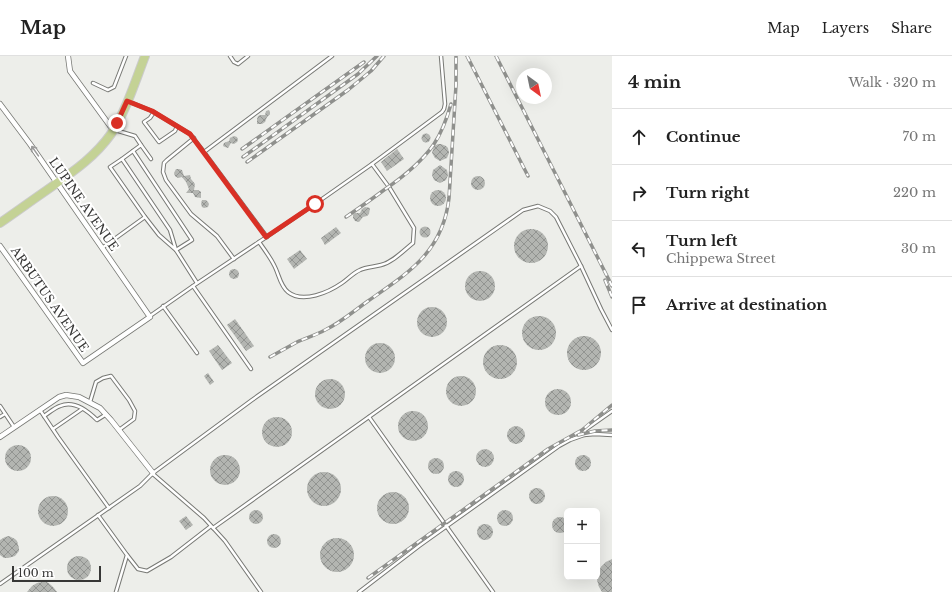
<!DOCTYPE html>
<meta charset="utf-8">
<style>
body{margin:0;font-family:"Libre Baskerville",serif;background:#f6f6f6;color:#222}
.controls{position:absolute;right:12px;bottom:12px;display:grid;overflow:hidden;border-radius:6px;box-shadow:0 4px 16px #0002}
.controls button{width:36px;height:36px;display:grid;place-items:center;padding:0;border:0;border-bottom:1px solid #e0e0e0;background:#fff;color:#222;font:20px sans-serif}
.compass{position:absolute;left:516px;top:12px;width:36px;height:36px;border-radius:50%;background:#fff;box-shadow:0 4px 16px #0002;rotate:147deg}
.scale{position:absolute;left:12px;bottom:10px;width:89px;box-sizing:border-box;padding-left:4px;border:2px solid #373736;border-top:0;font-size:11px;line-height:14px;white-space:nowrap;color:#373736;-webkit-text-stroke:3px #fff;paint-order:stroke}
.stop{position:absolute;width:12px;height:12px;margin:-9px;border:3px solid #d93025;border-radius:50%;background:#fff}
.stop.end{background:#d93025;border-color:#fff;box-shadow:0 1px 4px #0008}
.list{margin:0;padding:0;list-style:none}
h2{display:flex;justify-content:space-between;align-items:center;height:52px;margin:0;padding:0 16px;font-size:17px}
h2 small{font-size:13px;font-weight:400;color:#767676}
.list li{display:grid;grid-template-columns:26px 1fr auto;gap:12px;align-items:center;box-sizing:border-box;height:56px;padding:0 16px;border-top:1px solid #e0e0e0}
.list b{display:block;font-size:15px;white-space:nowrap}
.list p{margin:0;font-size:13px;white-space:nowrap;color:#767676}
.list em{font-size:13px;font-style:normal;color:#767676}
.icon{flex:none;width:22px;height:22px;fill:none;stroke:currentColor;stroke-width:2;stroke-linecap:round;stroke-linejoin:round}
.map{position:relative;flex:none;width:612px;height:536px;overflow:hidden}
header{display:flex;align-items:center;gap:24px;box-sizing:border-box;height:56px;padding:0 20px;background:#fff;border-bottom:1px solid #e0e0e0}
header strong{font-size:19px}
nav{display:flex;gap:22px;margin-inline-start:auto;font-size:14px}
main{display:flex}
aside{flex:1;background:#fff}
.map>svg:first-child{display:block}
.building{fill:url(#building-cross-hatch)}
.lines{fill:none;stroke-linecap:round;stroke-linejoin:round}
.service-casing{stroke:#787975;stroke-width:4.5}
.minor-casing{stroke:#787975;stroke-width:6}
.primary-casing{stroke:#cbcbcb;stroke-width:10}
.service{stroke:#fff;stroke-width:2.5}
.minor{stroke:#fff;stroke-width:4.5}
.primary{stroke:#c4d295;stroke-width:8}
.rail-casing{stroke:#8f908d;stroke-width:3.5}
.rail{stroke:#fff;stroke-width:2;stroke-dasharray:6;stroke-linecap:butt}
.oneway{stroke:#9b9b9a}
.route{stroke:#d93025;stroke-width:5}
.labels{text-anchor:middle;dominant-baseline:central;stroke-width:4;stroke-linejoin:round;paint-order:stroke}
.street-label{font-size:12px;fill:#373736;stroke:#fff}
</style>
<header>
<strong>Map</strong>
<nav><a>Map</a><a>Layers</a><a>Share</a></nav>
</header>
<main>
<div class="map">
<svg width="612" height="536" viewBox="0 0 612 536">
<defs>
<pattern id="building-cross-hatch" width="8" height="8" patternUnits="userSpaceOnUse"><rect width="8" height="8" fill="#b3b5b1"/><path d="M0 0l8 8M0 8l8-8" fill="none" stroke="#929491"/></pattern>
</defs>
<rect width="100%" height="100%" fill="#edeeea"/>
<g class="building">
<polygon points="269,54 270,56 270,58 267,61 265,66 262,68 257,68 257,63 258,60 261,59 265,59 266,55"/>
<circle cx="426" cy="82" r="4.5"/>
<polygon points="234,80 237,81 238,84 237,86 234,88 231,87 228,92 225,91 223,90 224,87 229,85 230,82"/>
<polygon points="438,88 441,88 446,90 448,92 449,97 447,102 440,105 435,102 432,97 434,90"/>
<polygon points="397,93 404,103 387,115 381,106"/>
<polygon points="440,109 447,114 448,119 446,124 440,127 434,124 432,119 433,114"/>
<polygon points="176,113 179,113 182,114 184,120 190,119 191,123 195,128 194,134 198,134 201,136 201,142 195,141 193,137 186,137 189,133 186,126 182,121 178,122 175,120 174,117"/>
<circle cx="478" cy="127" r="7"/>
<circle cx="438" cy="142" r="8"/>
<polygon points="202,144 206,144 208,146 209,148 208,151 204,152 202,151 201,148"/>
<polygon points="365,151 370,152 369,158 367,160 363,161 359,166 355,165 353,162 353,159 355,157 360,157 362,153"/>
<circle cx="425" cy="176" r="5.5"/>
<polygon points="336,171 341,177 325,189 321,182"/>
<circle cx="531" cy="190" r="17"/>
<polygon points="300,194 307,203 294,213 287,203"/>
<circle cx="234" cy="218" r="5"/>
<circle cx="480" cy="230" r="15"/>
<circle cx="432" cy="266" r="15"/>
<circle cx="539" cy="277" r="17"/>
<polygon points="235,263 254,290 246,295 227,269"/>
<circle cx="584" cy="297" r="17"/>
<circle cx="380" cy="302" r="15"/>
<polygon points="218,289 232,307 222,314 209,295"/>
<circle cx="500" cy="306" r="17"/>
<polygon points="208,317 214,326 210,329 204,320"/>
<circle cx="461" cy="335" r="15"/>
<circle cx="330" cy="338" r="15"/>
<circle cx="558" cy="346" r="13"/>
<circle cx="413" cy="370" r="15"/>
<circle cx="277" cy="376" r="15"/>
<circle cx="516" cy="379" r="9"/>
<circle cx="18" cy="402" r="13"/>
<circle cx="485" cy="402" r="9"/>
<circle cx="583" cy="407" r="8"/>
<circle cx="225" cy="414" r="15"/>
<circle cx="436" cy="410" r="8"/>
<circle cx="456" cy="423" r="8"/>
<circle cx="324" cy="433" r="17"/>
<circle cx="537" cy="440" r="8"/>
<circle cx="393" cy="452" r="16"/>
<circle cx="53" cy="455" r="15"/>
<circle cx="256" cy="461" r="7"/>
<circle cx="505" cy="462" r="8"/>
<polygon points="186,460 193,469 186,474 179,465"/>
<circle cx="560" cy="469" r="8"/>
<circle cx="485" cy="476" r="8"/>
<circle cx="274" cy="485" r="7"/>
<polygon points="9,480 15,483 17,485 19,492 19,495 15,500 8,502 4,502 0,499 0,484 5,481"/>
<circle cx="337" cy="499" r="17"/>
<circle cx="79" cy="512" r="12"/>
<polygon points="612,503 612,536 602,536 599,531 597,524 598,517 601,511 606,506"/>
<polygon points="42,526 47,526 51,529 54,532 57,536 27,536 32,530 37,527"/>
</g>
<g class="lines">
<defs>
<g id="service">
<polyline points="230,0 234,6 238,8 248,0"/>
<polyline points="93,27 108,34 114,31 126,0"/>
<polyline points="130,46 152,55 190,78 204,96"/>
<polyline points="154,56 150,62 144,66 159,86 175,75 177,70"/>
<polyline points="115,74 135,80 141,89"/>
<polyline points="194,82 167,104 164,107 163,116 166,124 191,158 217,180 234,203"/>
<polyline points="133,95 192,184 176,194"/>
<polyline points="122,103 141,89 151,103"/>
<polyline points="267,181 204,96 332,0"/>
<path d="M259,186C264,193 270,201 274,209C279,218 280,230 288,236C303,248 329,236 342,227C348,223 353,217 360,214C366,211 374,211 381,209C393,206 403,195 413,187L414,172L389,131L372,108"/>
<polyline points="102,192 145,161"/>
<polyline points="176,194 170,174 122,103 110,111 145,161 159,179 176,194 197,227"/>
<polyline points="581,210 601,253 612,274"/>
<polyline points="193,230 251,313"/>
<polyline points="163,250 197,297"/>
<polyline points="150,260 193,230 274,176 315,148 372,108 442,56 444,53 445,48 441,0"/>
<polyline points="90,346 96,326 103,322 111,320 129,344 135,355 134,363 119,374"/>
<polyline points="0,350 14,371"/>
<polyline points="40,354 58,381 109,452"/>
<path d="M44,360C49,357 54,352 60,350C74,344 88,355 97,364L105,359"/>
<polyline points="0,361 5,358"/>
<polyline points="369,361 493,536"/>
<polyline points="53,373 82,353"/>
<polyline points="584,379 595,378 612,379"/>
<polyline points="153,418 204,462 225,485 261,536"/>
<polyline points="98,459 127,499 116,536"/>
<polyline points="127,499 138,513 147,515 171,501 211,470"/>
<polyline points="0,528 140,430 153,417 252,344 523,154 538,150 550,155 556,161 581,210 213,472"/>
<polyline points="359,536 419,490 559,390 570,384 584,379 585,374 612,355"/>
</g>
<g id="minor">
<polyline points="68,0 70,15 113,74"/>
<polyline points="0,48 30,88 150,261 83,307 0,190"/>
<polyline points="0,381 59,341 66,339 79,341 100,352 111,364 153,417"/>
</g>
<path id="primary" d="M0,167C16,156 31,145 47,134C71,117 94,102 111,78C126,55 135,26 145,0"/>
</defs>
<use href="#service" class="service-casing"/>
<use href="#minor" class="minor-casing"/>
<use href="#primary" class="primary-casing"/>
<use href="#service" class="service"/>
<use href="#minor" class="minor"/>
<use href="#primary" class="primary"/>
<defs>
<g id="rail">
<polyline points="467,0 528,120"/>
<polyline points="496,0 612,230"/>
<polyline points="242,93 364,6"/>
<polyline points="243,101 358,18 377,0"/>
<polyline points="247,106 348,34 371,15 384,0"/>
<path d="M346,161C359,152 372,143 384,134C403,121 421,107 434,88C442,76 447,62 451,48"/>
<polyline points="605,224 612,241"/>
<path d="M270,301C279,296 288,291 297,286C306,282 316,279 325,274C340,267 354,255 368,245C408,217 443,196 449,142L456,29V0"/>
<polyline points="578,379 595,375 612,374"/>
<polyline points="368,522 548,393 582,374 612,349"/>
</g>
</defs>
<use href="#rail" class="rail-casing"/>
<use href="#rail" class="rail"/>
</g>
<defs><path id="oneway-shaft" d="M-6 0H5M1.5-3L5.5 0L1.5 3" fill="none" stroke-width="1.6" stroke-linecap="round" stroke-linejoin="round"/></defs>
<use class="oneway" href="#oneway-shaft" transform="translate(35 95) rotate(-125)"/>
<g class="lines">
<polyline class="route" points="117,67 127,45 152,55 190,78 266,181 315,148"/>
</g>
<g class="labels">
<g class="street-label">
<text transform="translate(84 148) rotate(55)">LUPINE AVENUE</text>
<text transform="translate(50 243) rotate(55)">ARBUTUS AVENUE</text>
</g>
</g>
</svg>
<div class="controls">
<button>+</button>
<button>−</button>
</div>
<svg class="compass" viewBox="-18 -18 36 36"><path d="M0-13l5 13h-10z" fill="#e53935"/><path d="M0 13l5-13h-10z" fill="#767676"/></svg>
<div class="scale">100 m</div>
<div class="stop" style="left:315px;top:148px"></div>
<div class="stop end" style="left:117px;top:67px"></div>
</div>
<aside>
<h2>4 min<small>Walk · 320 m</small></h2>
<ul class="list">
<li><svg class="icon" aria-label="ahead" viewBox="0 0 24 24"><path d="M12 20V5M6 11l6-6 6 6"/></svg><div><b>Continue</b></div><em>70 m</em></li>
<li><svg class="icon" aria-label="right" viewBox="0 0 24 24"><path d="M7 20v-9h11M14 6l5 5-5 5"/></svg><div><b>Turn right</b></div><em>220 m</em></li>
<li><svg class="icon" aria-label="left" viewBox="0 0 24 24"><path d="M17 20v-9H6M10 6l-5 5 5 5"/></svg><div><b>Turn left</b><p>Chippewa Street</p></div><em>30 m</em></li>
<li><svg class="icon" aria-label="arrive" viewBox="0 0 24 24"><path d="M6 21V4h12l-3 4 3 4H6"/></svg><div><b>Arrive at destination</b></div></li>
</ul>
</aside>
</main>
